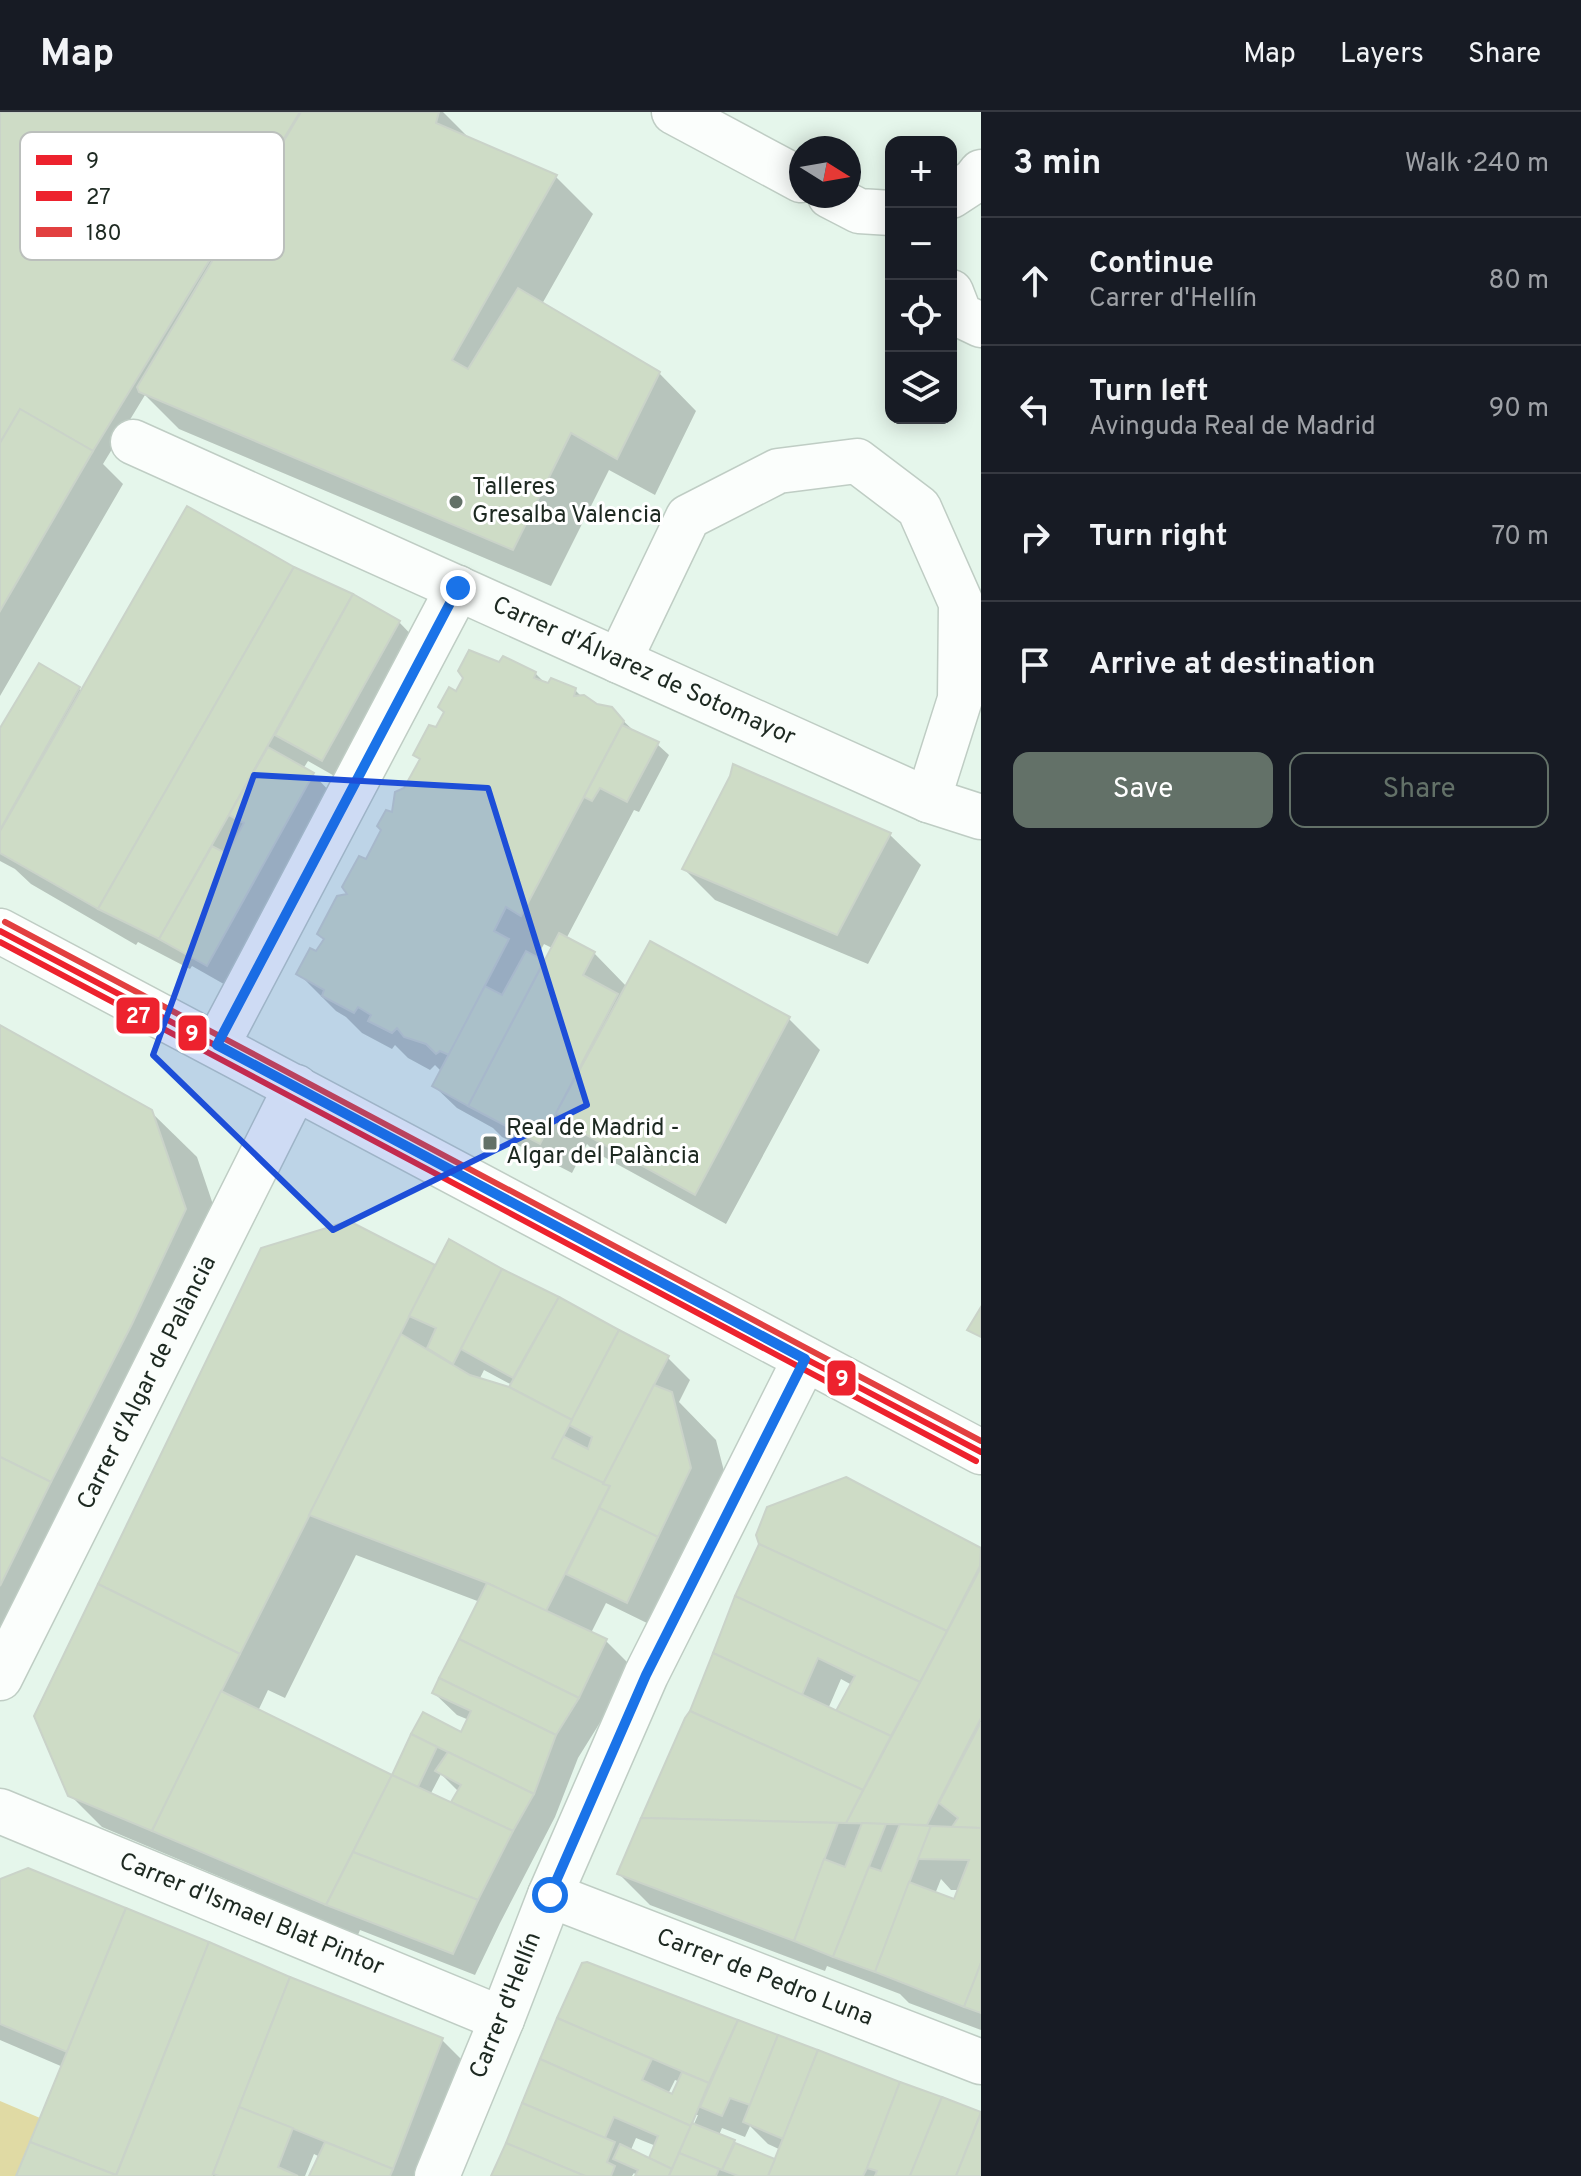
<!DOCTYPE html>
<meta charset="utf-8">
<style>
body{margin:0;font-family:Overpass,sans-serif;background:#20242c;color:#f1f3f6}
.controls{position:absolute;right:24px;top:24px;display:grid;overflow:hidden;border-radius:16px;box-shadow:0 4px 20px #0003}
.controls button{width:72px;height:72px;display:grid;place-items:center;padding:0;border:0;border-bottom:2px solid #363941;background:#171b24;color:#f1f3f6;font:40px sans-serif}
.compass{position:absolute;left:789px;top:24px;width:72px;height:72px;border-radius:50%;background:#171b24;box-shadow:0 4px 20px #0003;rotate:101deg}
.stop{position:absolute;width:24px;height:24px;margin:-18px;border:6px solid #1a73e8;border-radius:50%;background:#fff}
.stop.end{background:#1a73e8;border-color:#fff;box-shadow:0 2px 8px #0008}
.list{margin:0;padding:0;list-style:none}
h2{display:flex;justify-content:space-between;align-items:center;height:104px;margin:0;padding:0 32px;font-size:34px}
h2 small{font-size:26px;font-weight:400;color:#9ea1a6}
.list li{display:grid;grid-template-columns:52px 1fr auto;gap:24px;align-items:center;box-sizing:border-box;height:128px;padding:0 32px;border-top:2px solid #363941}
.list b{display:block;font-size:30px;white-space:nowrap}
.list p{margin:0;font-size:26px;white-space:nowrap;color:#9ea1a6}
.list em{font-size:26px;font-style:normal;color:#9ea1a6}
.actions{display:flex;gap:16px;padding:24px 32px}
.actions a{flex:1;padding:18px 0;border:2px solid #637168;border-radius:16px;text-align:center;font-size:28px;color:#637168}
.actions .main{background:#637168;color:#fff}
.icon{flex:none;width:44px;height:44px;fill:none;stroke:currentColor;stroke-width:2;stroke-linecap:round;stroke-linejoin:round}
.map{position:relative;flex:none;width:981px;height:2064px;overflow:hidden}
header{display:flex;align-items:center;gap:48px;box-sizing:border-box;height:112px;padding:0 40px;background:#171b24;border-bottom:2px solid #363941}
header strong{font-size:38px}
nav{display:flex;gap:44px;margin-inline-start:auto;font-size:28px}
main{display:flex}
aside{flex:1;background:#171b24}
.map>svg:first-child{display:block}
.green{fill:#e0daa4}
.shadow{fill:#0003;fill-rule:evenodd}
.building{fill:#cedcc6;stroke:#cad3c9;stroke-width:2}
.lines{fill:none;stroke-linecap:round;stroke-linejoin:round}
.minor-casing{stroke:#bfcdc4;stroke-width:47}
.minor{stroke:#fbfefc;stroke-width:44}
.bus-1-casing{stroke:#fff;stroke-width:12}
.bus-2-casing{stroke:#fff;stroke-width:12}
.bus-3-casing{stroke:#fff;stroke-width:12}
.bus-1{stroke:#ed222e;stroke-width:6}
.bus-2{stroke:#ed222e;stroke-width:6}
.bus-3{stroke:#e24040;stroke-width:6}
.route{stroke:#1a73e8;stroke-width:10}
.marked{fill:#1d4ed8;fill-opacity:0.2;stroke:#1d4ed8;stroke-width:6;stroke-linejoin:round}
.poi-dot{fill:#637168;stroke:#fff;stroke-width:3}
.labels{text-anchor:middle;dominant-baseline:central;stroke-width:6;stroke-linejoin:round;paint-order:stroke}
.poi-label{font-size:24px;fill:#1d2921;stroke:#fff;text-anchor:start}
.street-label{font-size:24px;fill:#1d2921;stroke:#fff}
.key{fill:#fff;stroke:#bbbfbc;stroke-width:2}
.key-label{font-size:22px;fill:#1d2921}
.line-badge{stroke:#fff;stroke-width:3}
.badge-label{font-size:22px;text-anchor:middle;font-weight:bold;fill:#fff}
</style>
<header>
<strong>Map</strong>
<nav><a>Map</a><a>Layers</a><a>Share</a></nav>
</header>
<main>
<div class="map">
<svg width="981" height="2064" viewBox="0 0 981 2064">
<rect width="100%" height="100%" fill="#e5f6eb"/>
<polygon class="green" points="0,1989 40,2006 16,2064 0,2064"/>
<g class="shadow">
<polygon points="0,0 443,0 471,28 556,65 593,102 542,192 659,261 696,299 655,383 609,358 551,474 179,317 145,283 103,352 123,372 0,584"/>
<polygon points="293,457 352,484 399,510 421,533 345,670 308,649 303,657 313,662 335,685 229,875 192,854 190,857 138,830 136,833 31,772 15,757 0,749 0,620 79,577 82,580"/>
<path d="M499,553L535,561L548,574L575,578L582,585L596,594L611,597L637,622L657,632L669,643L639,700L634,698L566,827L594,841L627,875L650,832L789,907L820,938L726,1112L595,1040L587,1032L572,1061L502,1025L493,1016L457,996L434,974L442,960L435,953L430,958L408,946L395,933L392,937L362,921L346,905L336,899L298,861L317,842L351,784L421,648L416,643L437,618L457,581ZM544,832L554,837L545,853L536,847Z"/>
<polygon points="889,722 921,753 868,852 715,788 684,757"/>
<polygon points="0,916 151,1000 197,1045 230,1143 0,1587"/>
<path d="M450,1130L501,1159L668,1246L690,1268L679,1290L716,1328L735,1402L649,1512L606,1491L591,1521L606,1529L628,1551L601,1609L578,1646L555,1705L500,1811L475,1863L360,1818L358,1823L102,1715L70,1683L434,1155L436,1157ZM484,1258L512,1273L516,1279L479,1268ZM356,1443L480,1490L434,1581L457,1603L469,1608L462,1623L424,1603L393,1667L258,1599L268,1578L285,1586ZM441,1662L459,1680L452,1693L430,1683Z"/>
<path d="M846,1367L981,1439V1918L909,1891L900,1882L827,1854L825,1859L650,1793L619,1762L687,1607ZM841,1567L852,1573L837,1601L828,1597ZM941,1767L951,1778H959L955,1789L935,1782Z"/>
<polygon points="28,1758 290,1867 441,1927 473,1959 433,2064 311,2064 320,2045 314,2042 305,2064 18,2064 63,1955 0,1928 0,1769"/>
<path d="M587,1852L981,2002V2064H637L634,2061L632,2064H493L583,1853ZM675,1968L680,1970L673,1984L668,1982ZM694,2003H698L690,2021ZM750,2014L768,2032L781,2038L776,2051L740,2035L734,2030L719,2023L722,2016L745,2025ZM636,2026L656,2034L651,2049L630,2040Z"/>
</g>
<g class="building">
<polygon points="0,0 300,0 93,339 20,297 0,331"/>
<polygon points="301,0 439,0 436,11 557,63 452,248 468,257 518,176 660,260 617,347 571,321 513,438 139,280 137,275"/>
<polygon points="20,297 93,339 0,499 0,331"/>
<polygon points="187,394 294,455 98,797 0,741 0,719"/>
<polygon points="294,455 353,482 159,827 98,797"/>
<polygon points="353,482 400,509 322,649 275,623"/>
<polygon points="469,538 499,550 503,544 536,560 534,566 548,571 551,566 576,576 574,584 584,583 597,592 612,595 624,609 521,804 506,795 494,819 509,827 449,943 440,939 436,942 426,932 404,925 397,916 392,921 368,909 371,903 358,895 354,901 322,884 324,878 296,862 310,836 316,839 324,827 317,822 337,784 347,782 342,775 359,744 366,747 381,718 377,714 386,698 392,700 395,680 404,676 420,647 413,643 429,613 436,615 444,600 438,595 449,575 456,579 463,566 458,559"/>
<polygon points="39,551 80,575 0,718 0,616"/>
<polygon points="622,613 659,630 627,690 600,676 592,689 584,685"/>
<polygon points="268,635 314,661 207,854 159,827 212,734 227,742 244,711 229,703"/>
<polygon points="733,652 891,721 837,823 682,757 730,664"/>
<polygon points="559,821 595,840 583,863 618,882 540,1032 468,994"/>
<polygon points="650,829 790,905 695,1083 561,1009 564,1005 556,1001"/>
<polygon points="526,839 544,849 468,994 432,974 485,874 502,883"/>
<polygon points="0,913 152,998 186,1097 132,1212 51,1370 0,1345"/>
<polygon points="349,1109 435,1153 240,1542 98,1472 261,1136"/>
<polygon points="449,1127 502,1157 453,1252 427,1236 436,1216 409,1204"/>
<polygon points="502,1157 559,1185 513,1266 461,1237"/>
<polygon points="559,1185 619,1218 572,1308 509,1275"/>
<polygon points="981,1195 981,1225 967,1218"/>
<polygon points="619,1218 669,1244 603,1372 552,1346 563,1324 588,1337 592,1325 569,1313"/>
<polygon points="401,1222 470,1263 509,1275 572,1308 552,1346 610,1374 546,1499 487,1471 309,1403"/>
<polygon points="654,1273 672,1280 691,1356 658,1425 599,1396 610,1374 603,1372"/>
<polygon points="0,1345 51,1370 0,1474"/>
<polygon points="846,1365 981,1436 980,1454 947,1519 759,1432 756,1423 767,1395"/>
<polygon points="599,1396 658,1425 627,1491 566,1462"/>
<polygon points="759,1432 947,1519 920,1570 735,1484"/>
<polygon points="981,1455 981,1606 927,1713 846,1711"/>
<polygon points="487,1471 607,1527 579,1586 459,1527"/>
<polygon points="98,1472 240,1542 152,1719 68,1684 34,1604"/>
<polygon points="735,1484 920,1570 891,1624 836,1599 855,1564 818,1546 802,1583 713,1541"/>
<polygon points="459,1527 579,1586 556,1623 439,1566"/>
<polygon points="713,1541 891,1624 863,1678 690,1599"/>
<polygon points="439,1566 556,1623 534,1682 411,1622 423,1600 461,1620 471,1599 432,1581"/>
<polygon points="221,1579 392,1663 326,1793 152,1719"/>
<polygon points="690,1599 863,1678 846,1711 641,1706 685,1606"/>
<polygon points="981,1610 981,1716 952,1715 958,1706 939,1691"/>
<polygon points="411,1622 437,1635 418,1675 392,1663"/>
<polygon points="448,1640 534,1682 513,1719 451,1690 461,1673 435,1659"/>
<polygon points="392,1663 513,1719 478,1788 353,1740"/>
<polygon points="641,1706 838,1711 794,1829 617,1762"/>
<polygon points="862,1711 886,1712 833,1845 794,1829 824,1747 845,1755"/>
<polygon points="900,1712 931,1714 875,1860 833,1845 869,1755 881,1759"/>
<polygon points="931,1714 981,1716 981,1851 964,1895 875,1860 909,1770 954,1787 969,1748 918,1747"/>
<polygon points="353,1740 478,1788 453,1842 326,1793"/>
<polygon points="28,1756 126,1796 67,1940 0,1912 0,1767"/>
<polygon points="126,1796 209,1830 116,2063 30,2030"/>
<polygon points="209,1830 290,1865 212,2064 116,2064"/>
<polygon points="587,1850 738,1908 709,1971 557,1906 582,1851"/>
<polygon points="981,1851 981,1901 964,1895"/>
<polygon points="290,1865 443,1926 393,2057 239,1995"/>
<polygon points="557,1906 652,1947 642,1968 672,1982 682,1960 709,1971 691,2014 540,1947"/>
<polygon points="738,1908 778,1923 750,1993 730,1986 722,2004 700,1995"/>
<polygon points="778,1923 818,1938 783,2027 743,2010"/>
<polygon points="818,1938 900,1970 867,2056 863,2064 768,2064"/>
<polygon points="540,1947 691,2014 672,2057 649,2046 658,2024 614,2005 605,2026 522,1991"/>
<polygon points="900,1970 942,1985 910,2064 875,2064 877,2059 867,2056"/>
<polygon points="942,1985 981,2000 956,2064 910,2064"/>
<polygon points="522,1991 615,2030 607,2050 615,2054 611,2064 585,2064 506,2031"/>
<polygon points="239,1995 293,2016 278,2055 298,2064 219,2064 213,2062"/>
<polygon points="981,2001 981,2064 956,2064"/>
<polygon points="692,2011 735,2028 722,2058 679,2041"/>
<polygon points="30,2030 116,2063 116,2064 16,2064"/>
<polygon points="325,2030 393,2057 390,2064 309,2064"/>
<polygon points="506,2031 585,2064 491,2064"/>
<polygon points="735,2031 775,2047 768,2064 738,2064 722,2058"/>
<polygon points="620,2032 672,2057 669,2064 635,2064 638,2058 613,2047"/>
<polygon points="679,2041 719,2057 716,2064 669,2064"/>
</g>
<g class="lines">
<defs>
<g id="minor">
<polyline points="674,0 801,68"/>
<polyline points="830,84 859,99 891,101"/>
<polyline points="951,84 974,69 981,60"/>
<polyline points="951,180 960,203 981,213"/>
<path id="s1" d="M133,330L928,688L981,705"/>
<polyline points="619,549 688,405 778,359 857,349 919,396 961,491 960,587 928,688"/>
<polyline points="0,819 981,1340"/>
<polyline points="217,933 458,476"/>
<path id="s2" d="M0,1566L296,975"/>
<path id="s3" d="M0,1699L502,1907"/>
<path id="s4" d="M550,1783L981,1950"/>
<path id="s5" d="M437,2064L502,1907L550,1783L646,1563L805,1247"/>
</g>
</defs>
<use href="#minor" class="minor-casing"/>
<use href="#minor" class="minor"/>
<defs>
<polyline id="bus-1" points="0,819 981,1340"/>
<polyline id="bus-2" points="0,830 976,1349"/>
<polyline id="bus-3" points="5,810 981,1329"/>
</defs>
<use href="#bus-1" class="bus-1-casing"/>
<use href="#bus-2" class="bus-2-casing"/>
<use href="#bus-3" class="bus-3-casing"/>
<use href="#bus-1" class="bus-1"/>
<use href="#bus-2" class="bus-2"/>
<use href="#bus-3" class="bus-3"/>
</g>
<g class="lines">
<polyline class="route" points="458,476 217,933 805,1247 646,1563 550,1783"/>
</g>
<path class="marked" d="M254,663L488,676L587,993L333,1118L153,943Z"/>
<g class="poi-dot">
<circle cx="456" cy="390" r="8"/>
<rect x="482" y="1023" width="16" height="16" rx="4"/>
</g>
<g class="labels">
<g class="poi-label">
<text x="472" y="376">Talleres<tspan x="472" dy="28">Gresalba Valencia</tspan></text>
<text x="506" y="1017">Real de Madrid -<tspan x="506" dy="28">Algar del Palància</tspan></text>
</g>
<g class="street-label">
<text stroke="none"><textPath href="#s1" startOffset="560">Carrer d'Álvarez de Sotomayor</textPath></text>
<text stroke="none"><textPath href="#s2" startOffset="330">Carrer d'Algar de Palància</textPath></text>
<text stroke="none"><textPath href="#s3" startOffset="272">Carrer d'Ismael Blat Pintor</textPath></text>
<text stroke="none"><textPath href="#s4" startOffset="230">Carrer de Pedro Luna</textPath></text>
<text stroke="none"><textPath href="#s5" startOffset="184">Carrer d'Hellín</textPath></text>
</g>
</g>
<rect x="20" y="20" width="264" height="128" rx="12" class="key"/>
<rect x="36" y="43" width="36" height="10" fill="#ed222e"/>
<rect x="36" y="79" width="36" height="10" fill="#ed222e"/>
<rect x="36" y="115" width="36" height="10" fill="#e24040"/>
<g class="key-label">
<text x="86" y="56">9</text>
<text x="86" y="92">27</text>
<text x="86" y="128">180</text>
</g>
<g class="line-badge">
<rect x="115" y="884" width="46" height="39" rx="8" fill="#ed222e"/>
<rect x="177" y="902" width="31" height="38" rx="8" fill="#ed222e"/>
<rect x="826" y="1247" width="31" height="38" rx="8" fill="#ed222e"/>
</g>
<g class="badge-label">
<text x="138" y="911">27</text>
<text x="192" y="929">9</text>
<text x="842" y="1274">9</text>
</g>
</svg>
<div class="controls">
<button>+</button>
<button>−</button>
<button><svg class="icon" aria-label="locate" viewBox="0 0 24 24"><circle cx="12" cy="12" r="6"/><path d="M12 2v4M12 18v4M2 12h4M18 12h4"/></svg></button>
<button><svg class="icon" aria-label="layers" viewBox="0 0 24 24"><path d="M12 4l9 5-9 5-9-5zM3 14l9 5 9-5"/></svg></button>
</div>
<svg class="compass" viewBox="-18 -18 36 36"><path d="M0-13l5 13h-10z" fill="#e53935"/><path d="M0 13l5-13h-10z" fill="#9ea1a6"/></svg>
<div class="stop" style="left:550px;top:1783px"></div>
<div class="stop end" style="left:458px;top:476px"></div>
</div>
<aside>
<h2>3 min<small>Walk · 240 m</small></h2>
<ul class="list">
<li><svg class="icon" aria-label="ahead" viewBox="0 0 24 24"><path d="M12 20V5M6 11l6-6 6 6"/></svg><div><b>Continue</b><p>Carrer d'Hellín</p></div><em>80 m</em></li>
<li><svg class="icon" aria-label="left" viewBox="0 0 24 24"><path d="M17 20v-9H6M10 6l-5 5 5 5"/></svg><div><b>Turn left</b><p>Avinguda Real de Madrid</p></div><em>90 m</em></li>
<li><svg class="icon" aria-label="right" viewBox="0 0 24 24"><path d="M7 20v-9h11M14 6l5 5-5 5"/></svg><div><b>Turn right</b></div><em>70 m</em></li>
<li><svg class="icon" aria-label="arrive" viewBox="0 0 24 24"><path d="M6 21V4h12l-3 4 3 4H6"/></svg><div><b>Arrive at destination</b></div></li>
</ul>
<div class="actions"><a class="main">Save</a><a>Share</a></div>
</aside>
</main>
